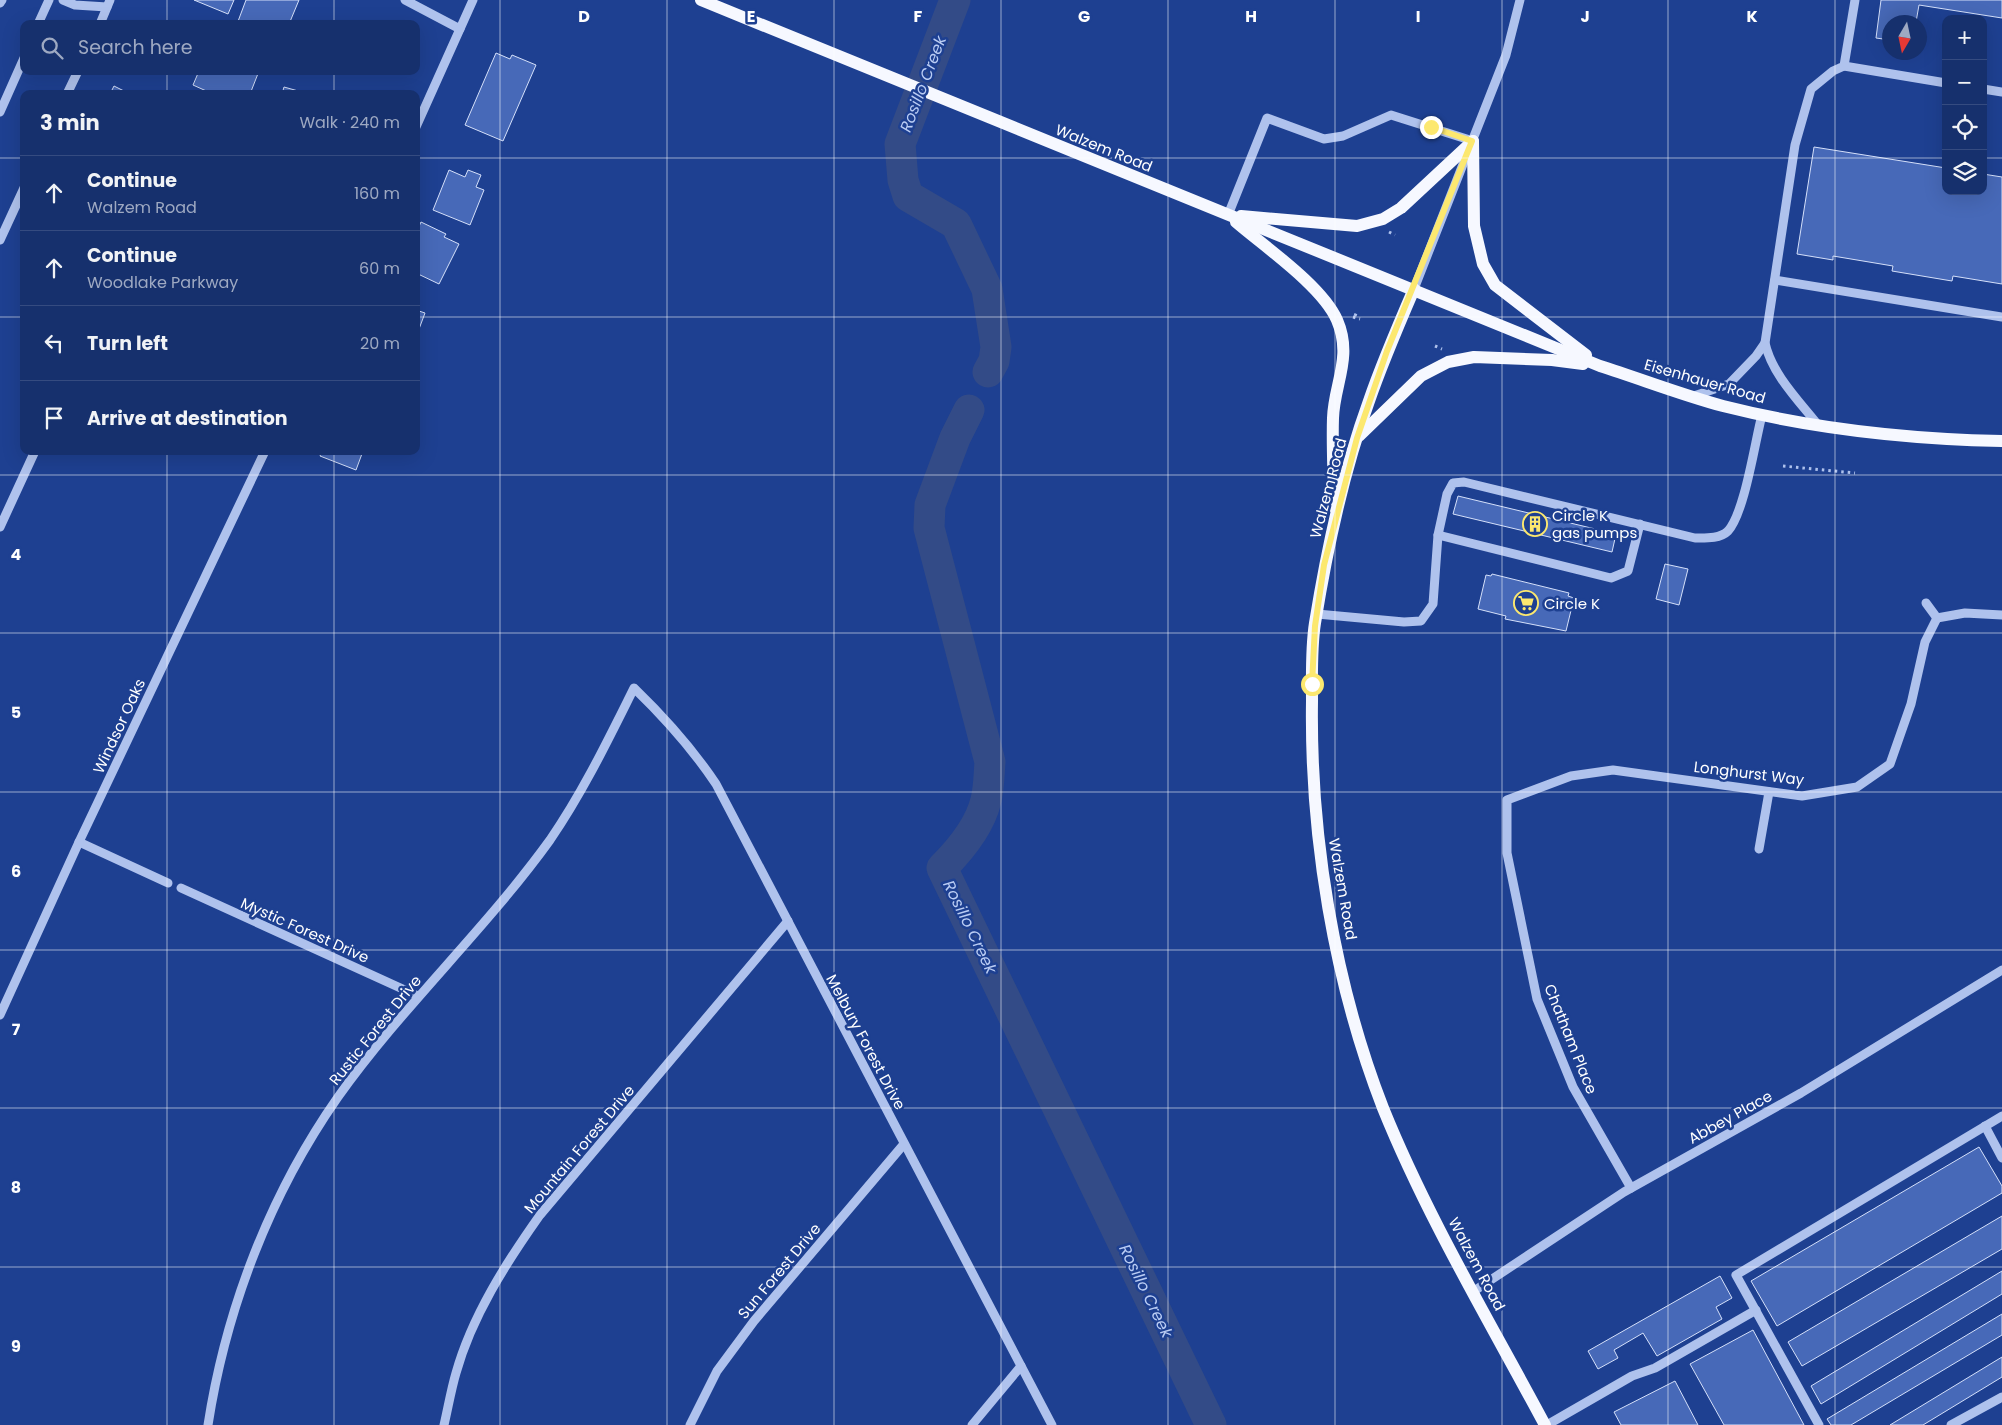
<!DOCTYPE html>
<meta charset="utf-8">
<style>
body{margin:0;font-family:Poppins,sans-serif;background:#233c75;color:#f1f3f6}
.controls{position:absolute;right:15px;top:15px;display:grid;overflow:hidden;border-radius:10px;box-shadow:0 5px 20px #0002}
.controls button{width:45px;height:45px;display:grid;place-items:center;padding:0;border:0;border-bottom:1px solid #354b80;background:#16306d;color:#f1f3f6;font:25px sans-serif}
.compass{position:absolute;left:1882px;top:15px;width:45px;height:45px;border-radius:50%;background:#16306d;box-shadow:0 5px 20px #0002;rotate:189deg}
.stop{position:absolute;width:15px;height:15px;margin:-11px;border:4px solid #fce86f;border-radius:50%;background:#fff}
.stop.end{background:#fce86f;border-color:#fff;box-shadow:0 1px 5px #0008}
.list{margin:0;padding:0;list-style:none}
h2{display:flex;justify-content:space-between;align-items:center;height:65px;margin:0;padding:0 20px;font-size:21px}
h2 small{font-size:16px;font-weight:400;color:#9ea9c2}
.list li{display:grid;grid-template-columns:32px 1fr auto;gap:15px;align-items:center;box-sizing:border-box;height:75px;padding:0 20px;border-top:1px solid #354b80}
.list b{display:block;font-size:19px;white-space:nowrap}
.list p{margin:0;font-size:16px;white-space:nowrap;color:#9ea9c2}
.list em{font-size:16px;font-style:normal;color:#9ea9c2}
.icon{flex:none;width:28px;height:28px;fill:none;stroke:currentColor;stroke-width:2;stroke-linecap:round;stroke-linejoin:round}
.map{position:relative;flex:none;width:2002px;height:1425px;overflow:hidden}
.search{position:absolute;background:#16306d;box-shadow:0 5px 20px #0002;left:20px;top:20px;width:400px;height:55px;display:flex;align-items:center;gap:12px;box-sizing:border-box;padding:0 18px;border-radius:10px;color:#9ea9c2;font-size:19px}
.panel{position:absolute;background:#16306d;box-shadow:0 5px 20px #0002;left:20px;top:90px;width:400px;height:365px;border-radius:10px}
.map>svg:first-child{display:block}
.lines{fill:none;stroke-linecap:round;stroke-linejoin:round}
.river{stroke:#334b87;stroke-width:31}
.building{fill:#4769b8;stroke:#d5e0fa}
.path{stroke:#afc2ed;stroke-width:3;stroke-dasharray:2.5 4;stroke-linecap:butt}
.minor{stroke:#afc2ed;stroke-width:9}
.major{stroke:#f6f8ff;stroke-width:12}
.route{stroke:#fce86f;stroke-width:6}
.grid{fill:none;stroke:#fff;stroke-width:1;stroke-opacity:0.55}
.labels{text-anchor:middle;dominant-baseline:central;stroke-width:5;stroke-linejoin:round;paint-order:stroke}
.street-label{font-size:15px;fill:#fff;stroke:#1e4091}
.poi-label{font-size:15px;fill:#fff;stroke:#1e4091;text-anchor:start}
.water-label{font-size:16px;font-style:italic;fill:#bbcdf4;stroke:#1e4091}
.grid-label{font-size:16px;text-anchor:middle;font-weight:bold;fill:#fff;stroke:#1e4091;stroke-width:5;stroke-linejoin:round;paint-order:stroke}
</style>
<div class="map">
<svg width="2002" height="1425" viewBox="0 0 2002 1425">
<rect width="100%" height="100%" fill="#1e4091"/>
<g class="lines">
<g class="river">
<polyline points="955,0 900,144 903,180 908,196 956,224 987,289 996,347 994,361 988,372"/>
<path d="M969,410L955,438L930,505L929,528L990,762C989,774 989,788 986,800C980,826 960,850 942,868L1211,1425"/>
</g>
</g>
<g class="building">
<polygon points="194,0 234,0 228,14"/>
<polygon points="246,0 299,0 289,24 237,24"/>
<polygon points="1881,0 2002,0 2002,18 1919,5 1916,22 1890,22 1890,40 1876,38"/>
<polygon points="496,53 510,59 512,55 536,65 503,141 465,125"/>
<polygon points="199,71 259,71 250,94 213,94 193,85"/>
<polygon points="114,86 124,91 122,94 110,94"/>
<polygon points="284,87 309,94 282,94"/>
<polygon points="1814,147 1946,168 1946,191 1983,191 1983,174 2002,177 2002,284 1953,276 1952,281 1892,271 1893,266 1833,256 1833,260 1797,254"/>
<polygon points="449,170 465,177 468,170 481,175 476,187 484,190 470,225 433,210"/>
<polygon points="421,222 446,234 444,237 459,244 439,284 416,273 416,233"/>
<polygon points="416,310 425,313 416,337"/>
<polygon points="322,451 363,451 356,470 320,456"/>
<polygon points="1458,496 1616,534 1612,552 1453,514"/>
<polygon points="1665,564 1688,569 1679,605 1656,599"/>
<polygon points="1492,574 1569,593 1568,596 1574,598 1566,631 1505,619 1506,616 1478,609 1486,575 1491,576"/>
<polygon points="1979,1147 2002,1186 2002,1193 1777,1326 1751,1281"/>
<polygon points="2002,1216 2002,1249 1802,1366 1788,1342"/>
<polygon points="2002,1271 2002,1294 1821,1404 1811,1386"/>
<polygon points="1720,1276 1732,1298 1716,1307 1722,1319 1657,1356 1643,1333 1614,1350 1618,1358 1598,1369 1588,1351"/>
<polygon points="2002,1314 2002,1335 1851,1425 1831,1425 1827,1419"/>
<polygon points="1753,1330 1804,1425 1724,1425 1690,1364"/>
<polygon points="2002,1357 2002,1377 1923,1425 1890,1425"/>
<polygon points="1675,1381 1698,1425 1621,1425 1614,1412"/>
</g>
<g class="lines">
<g class="path">
<polyline points="1389,232 1395,235"/>
<polyline points="1355,316 1357,311"/>
<polyline points="1353,317 1360,319"/>
<polyline points="1435,346 1442,349"/>
<polyline points="1783,466 1855,473"/>
</g>
<g class="minor">
<polyline points="63,0 75,5 107,7"/>
<polyline points="405,0 460,29"/>
<polyline points="0,3 2,0"/>
<polyline points="38,24 49,0"/>
<polyline points="100,24 110,0"/>
<polyline points="1844,66 1946,83"/>
<polyline points="1983,89 2002,92"/>
<polyline points="67,94 78,71"/>
<polyline points="0,112 24,58"/>
<polyline points="416,127 473,0"/>
<polyline points="1228,215 1267,118 1324,139 1343,136 1391,115 1473,141"/>
<polyline points="0,240 24,188"/>
<polyline points="1775,280 2002,317"/>
<polyline points="1414,289 1506,55 1520,0"/>
<polyline points="1694,396 1729,384 1756,356 1765,343"/>
<path d="M1818,425C1798,400 1772,374 1765,343L1795,145L1811,89L1833,71L1844,66L1855,0"/>
<polyline points="0,527 35,451"/>
<polyline points="1438,535 1611,578 1628,571 1640,524"/>
<polyline points="1926,603 1937,618"/>
<path d="M1317,614L1404,622L1421,621L1433,604L1438,535L1447,494L1453,483L1464,482L1695,538C1705,538 1720,539 1728,531C1745,512 1755,441 1762,415"/>
<polyline points="1937,618 1965,613 2002,615"/>
<polyline points="79,842 168,883"/>
<polyline points="1759,849 1769,792"/>
<polyline points="181,888 418,996"/>
<polyline points="0,1015 79,842 265,451"/>
<polyline points="1985,1126 2002,1158"/>
<polyline points="1631,1188 1573,1087 1537,999 1507,853 1507,800 1571,776 1613,770 1802,796 1857,787 1890,764 1911,704 1925,642 1937,618"/>
<polyline points="1474,1291 1624,1192 1801,1093 2002,970"/>
<path d="M208,1425C226,1309 270,1194 338,1097C402,1007 485,930 550,840C583,792 608,740 634,688C665,718 692,748 716,784L1052,1425"/>
<path d="M444,1425C448,1408 451,1390 456,1373C472,1316 506,1263 540,1215L788,921"/>
<polyline points="690,1425 717,1371 754,1321 904,1144"/>
<polyline points="972,1425 1021,1366"/>
<polyline points="1547,1425 1632,1376 1655,1368 1756,1310"/>
<polyline points="1819,1425 1736,1275 2002,1116"/>
<polyline points="1951,1425 2002,1397"/>
</g>
<g class="major">
<path d="M701,0L1600,366C1641,379 1682,395 1723,406C1814,429 1908,439 2002,441"/>
<polyline points="1473,141 1474,226 1483,264 1495,285 1586,355"/>
<polyline points="1241,216 1357,226 1383,219 1401,208 1473,141"/>
<path d="M1236,222C1265,247 1322,286 1337,320C1353,357 1334,384 1333,418C1332,448 1334,477 1334,507"/>
<path d="M1414,289C1398,326 1382,363 1369,401C1343,472 1327,549 1315,623C1311,648 1312,676 1312,701C1310,836 1334,982 1383,1108C1427,1217 1490,1322 1545,1425"/>
<polyline points="1359,436 1421,376 1448,362 1474,357 1552,360 1583,364"/>
</g>
</g>
<g class="lines">
<polyline class="route" points="1312,684 1315,626 1324,565 1357,438 1387,351 1472,141 1431,127"/>
</g>
<path class="grid" d="M167,0V24M334,0V24M500,0V1425M667,0V1425M834,0V1425M1001,0V1425M1168,0V1425M1335,0V1425M1502,0V1425M1668,0V1425M1835,0V1425M167,71V94M334,71V94M0,158H24M416,158H1946M1983,158H2002M0,317H24M416,317H2002M167,451V1425M334,451V1425M0,475H2002M0,633H2002M0,792H2002M0,950H2002M0,1108H2002M0,1267H2002"/>
<defs>
<symbol id="building-ring" viewBox="-11 -11 22 22"><circle r="9.5" fill="#1e4091" stroke="#fce86f" stroke-width="1.5"/><path d="M-4-6H4V6H1V3H-1V6H-4ZM-2.5-4.3h1.7v1.8h-1.7ZM.8-4.3h1.7v1.8H.8ZM-2.5-1h1.7V.8h-1.7ZM.8-1h1.7V.8H.8Z" fill="#fce86f"/></symbol>
<symbol id="supermarket-ring" viewBox="-11 -11 22 22"><circle r="9.5" fill="#1e4091" stroke="#fce86f" stroke-width="1.5"/><path d="M-6-5.5h2.5l.6 2H6L4.5 2H-2.5L-4.4-4H-6ZM-1.5 3.2a1.3 1.3 0 1 0 .1 0ZM3 3.2a1.3 1.3 0 1 0 .1 0Z" fill="#fce86f"/></symbol>
</defs>
<g fill-rule="evenodd">
<use href="#building-ring" x="1521" y="510" width="28" height="28"/>
<use href="#supermarket-ring" x="1512" y="589" width="28" height="28"/>
</g>
<g class="labels">
<g class="street-label">
<text transform="translate(1104 148) rotate(22)">Walzem Road</text>
<text transform="translate(1705 381) rotate(16)">Eisenhauer Road</text>
<text transform="translate(1328 488) rotate(-75)">Walzem Road</text>
<text transform="translate(119 726) rotate(-65)">Windsor Oaks</text>
<text transform="translate(1749 773) rotate(7)">Longhurst Way</text>
<text transform="translate(1343 889) rotate(80)">Walzem Road</text>
<text transform="translate(305 930) rotate(24)">Mystic Forest Drive</text>
<text transform="translate(375 1030) rotate(-51)">Rustic Forest Drive</text>
<text transform="translate(1571 1039) rotate(68)">Chatham Place</text>
<text transform="translate(866 1042) rotate(62)">Melbury Forest Drive</text>
<text transform="translate(1730 1117) rotate(-29)">Abbey Place</text>
<text transform="translate(579 1149) rotate(-50)">Mountain Forest Drive</text>
<text transform="translate(1477 1264) rotate(62)">Walzem Road</text>
<text transform="translate(779 1271) rotate(-50)">Sun Forest Drive</text>
</g>
<g class="poi-label">
<text x="1552" y="515">Circle K<tspan x="1552" dy="17">gas pumps</tspan></text>
<text x="1544" y="603">Circle K</text>
</g>
<g class="water-label">
<text transform="translate(923 84) rotate(-69)">Rosillo Creek</text>
<text transform="translate(970 927) rotate(64)">Rosillo Creek</text>
<text transform="translate(1146 1291) rotate(64)">Rosillo Creek</text>
</g>
</g>
<g class="grid-label">
<text x="584" y="22">D</text>
<text x="751" y="22">E</text>
<text x="918" y="22">F</text>
<text x="1084" y="22">G</text>
<text x="1251" y="22">H</text>
<text x="1418" y="22">I</text>
<text x="1585" y="22">J</text>
<text x="1752" y="22">K</text>
<text x="16" y="560">4</text>
<text x="16" y="718">5</text>
<text x="16" y="877">6</text>
<text x="16" y="1035">7</text>
<text x="16" y="1193">8</text>
<text x="16" y="1352">9</text>
</g>
</svg>
<div class="controls">
<button>+</button>
<button>−</button>
<button><svg class="icon" aria-label="locate" viewBox="0 0 24 24"><circle cx="12" cy="12" r="6"/><path d="M12 2v4M12 18v4M2 12h4M18 12h4"/></svg></button>
<button><svg class="icon" aria-label="layers" viewBox="0 0 24 24"><path d="M12 4l9 5-9 5-9-5zM3 14l9 5 9-5"/></svg></button>
</div>
<svg class="compass" viewBox="-18 -18 36 36"><path d="M0-13l5 13h-10z" fill="#e53935"/><path d="M0 13l5-13h-10z" fill="#9ea9c2"/></svg>
<div class="stop" style="left:1312px;top:684px"></div>
<div class="stop end" style="left:1431px;top:127px"></div>
<div class="search"><svg class="icon" aria-label="search" viewBox="0 0 24 24"><circle cx="10" cy="10" r="6"/><path d="M15 15l6 6"/></svg>Search here</div>
<section class="panel">
<h2>3 min<small>Walk · 240 m</small></h2>
<ul class="list">
<li><svg class="icon" aria-label="ahead" viewBox="0 0 24 24"><path d="M12 20V5M6 11l6-6 6 6"/></svg><div><b>Continue</b><p>Walzem Road</p></div><em>160 m</em></li>
<li><svg class="icon" aria-label="ahead" viewBox="0 0 24 24"><path d="M12 20V5M6 11l6-6 6 6"/></svg><div><b>Continue</b><p>Woodlake Parkway</p></div><em>60 m</em></li>
<li><svg class="icon" aria-label="left" viewBox="0 0 24 24"><path d="M17 20v-9H6M10 6l-5 5 5 5"/></svg><div><b>Turn left</b></div><em>20 m</em></li>
<li><svg class="icon" aria-label="arrive" viewBox="0 0 24 24"><path d="M6 21V4h12l-3 4 3 4H6"/></svg><div><b>Arrive at destination</b></div></li>
</ul>
</section>
</div>
